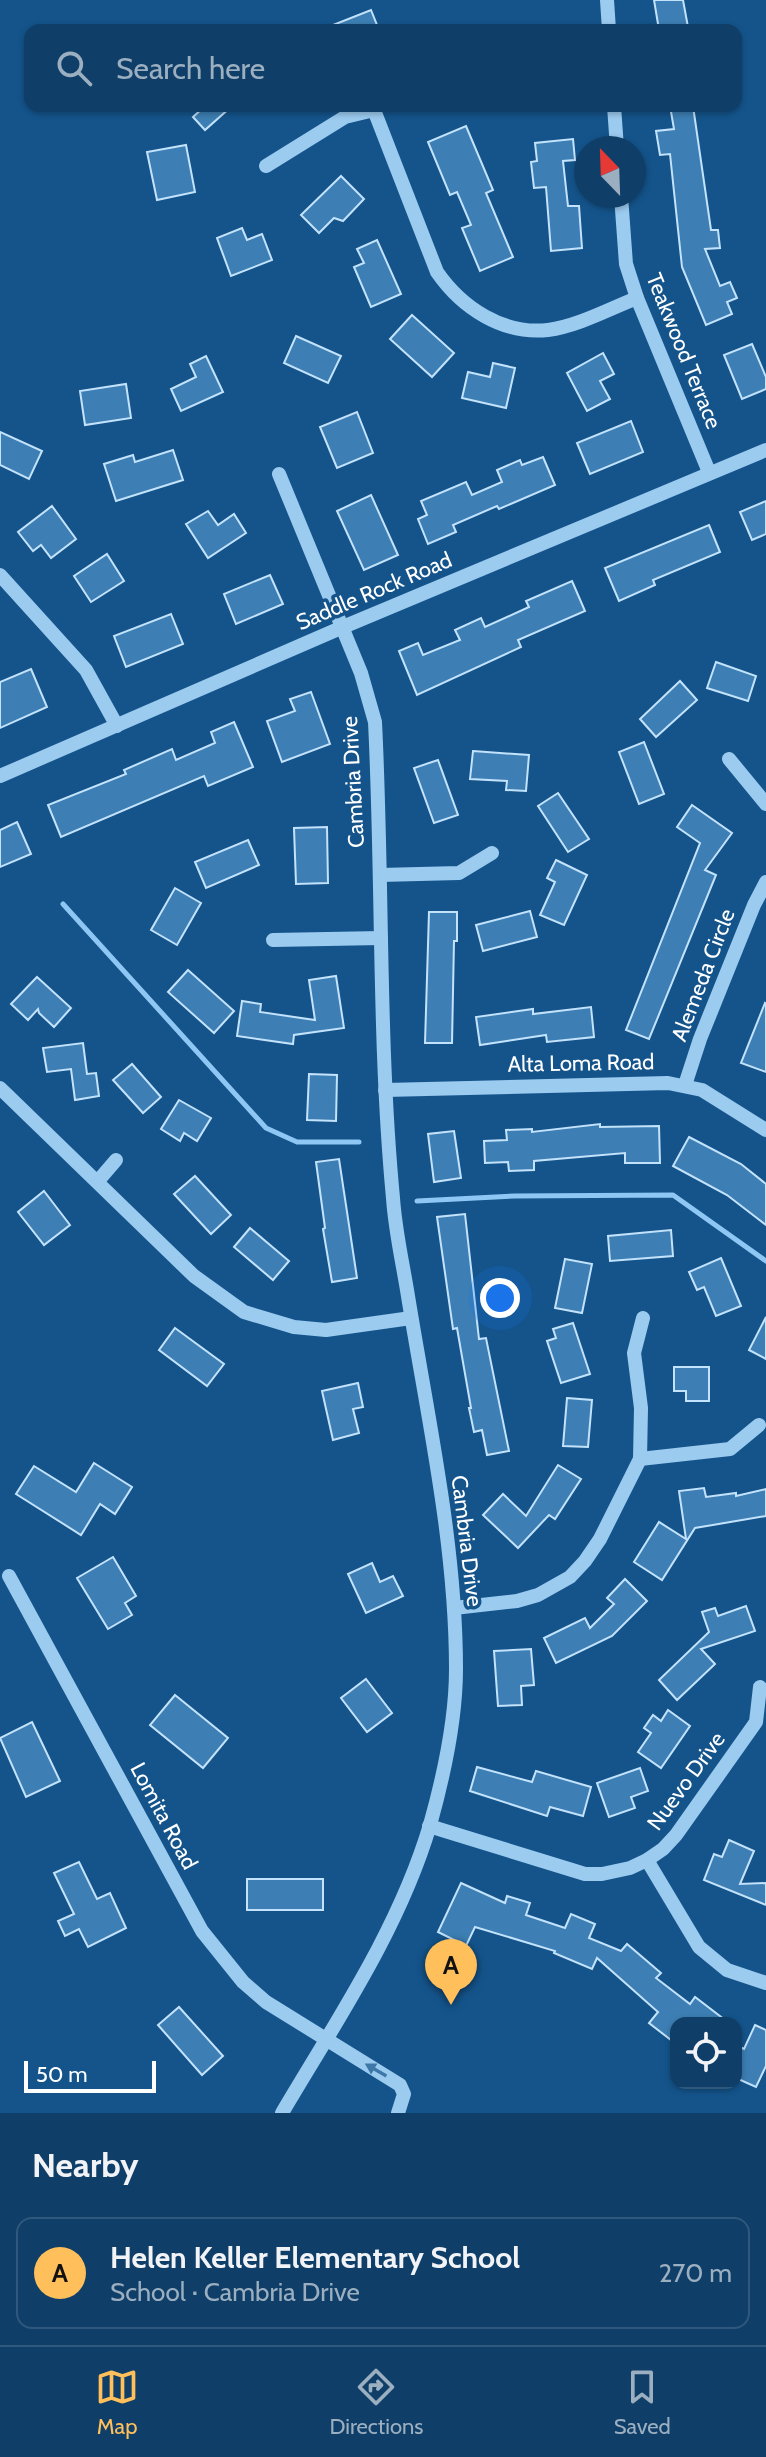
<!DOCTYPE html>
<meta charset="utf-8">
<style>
body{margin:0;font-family:Cabin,sans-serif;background:#18466e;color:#f1f3f6}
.controls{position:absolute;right:24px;bottom:24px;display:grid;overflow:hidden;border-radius:16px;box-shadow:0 2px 6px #0004}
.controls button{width:72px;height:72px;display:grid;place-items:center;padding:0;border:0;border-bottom:2px solid #2f587c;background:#0f3f68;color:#f1f3f6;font:40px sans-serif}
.compass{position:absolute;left:574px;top:136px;width:72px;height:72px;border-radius:50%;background:#0f3f68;box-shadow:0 2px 6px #0004;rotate:337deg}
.scale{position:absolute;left:24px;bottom:20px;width:132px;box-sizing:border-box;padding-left:8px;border:4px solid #fff;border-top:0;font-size:22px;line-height:28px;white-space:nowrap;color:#fff;-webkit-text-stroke:6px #14548b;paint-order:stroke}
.you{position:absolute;left:500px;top:1298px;width:28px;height:28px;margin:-20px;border:6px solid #fff;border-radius:50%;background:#1a73e8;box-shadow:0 0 0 12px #1a73e833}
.badge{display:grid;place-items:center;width:52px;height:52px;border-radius:50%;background:#ffbf5b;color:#111;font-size:26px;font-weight:700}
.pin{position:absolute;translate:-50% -66px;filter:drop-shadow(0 2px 4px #0008)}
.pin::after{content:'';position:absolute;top:42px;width:28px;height:24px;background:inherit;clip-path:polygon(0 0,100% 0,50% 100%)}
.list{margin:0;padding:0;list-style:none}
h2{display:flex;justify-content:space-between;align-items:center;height:104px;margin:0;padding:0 32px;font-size:34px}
h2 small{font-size:26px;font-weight:400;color:#9bafc0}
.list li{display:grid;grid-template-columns:52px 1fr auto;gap:24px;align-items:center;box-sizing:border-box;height:112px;margin:0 16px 16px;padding:0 16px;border:2px solid #2f587c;border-radius:16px}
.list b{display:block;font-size:30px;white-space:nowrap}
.list p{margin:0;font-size:26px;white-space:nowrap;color:#9bafc0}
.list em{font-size:26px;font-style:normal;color:#9bafc0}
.icon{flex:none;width:44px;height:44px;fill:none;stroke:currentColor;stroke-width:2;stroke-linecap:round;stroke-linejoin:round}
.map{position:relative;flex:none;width:766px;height:2113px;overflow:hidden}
.search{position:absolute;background:#0f3f68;box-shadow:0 2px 6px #0004;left:24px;right:24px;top:24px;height:88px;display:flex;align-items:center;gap:20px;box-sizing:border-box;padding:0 28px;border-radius:16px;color:#9bafc0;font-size:30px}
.sheet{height:232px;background:#0f3f68}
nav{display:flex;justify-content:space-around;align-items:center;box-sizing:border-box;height:112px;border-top:2px solid #2f587c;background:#0f3f68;font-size:22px;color:#9bafc0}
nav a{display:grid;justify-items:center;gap:4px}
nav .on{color:#ffbf5b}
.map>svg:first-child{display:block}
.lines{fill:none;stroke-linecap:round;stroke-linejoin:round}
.stream{stroke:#8ec7f3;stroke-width:5}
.building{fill:#3d7fb4;stroke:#c3e2fb;stroke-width:2}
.minor{stroke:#9ccbf0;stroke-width:14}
.oneway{fill:#3d78a9}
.labels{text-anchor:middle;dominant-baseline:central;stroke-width:7;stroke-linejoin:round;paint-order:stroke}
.street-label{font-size:22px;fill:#fff;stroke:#14548b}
</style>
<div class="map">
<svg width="766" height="2113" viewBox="0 0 766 2113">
<rect width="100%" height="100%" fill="#14548b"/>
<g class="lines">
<g class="stream">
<polyline points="63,904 266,1128 297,1142 359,1142"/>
<polyline points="417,1201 514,1196 673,1195 766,1261"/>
</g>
</g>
<g class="building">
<polygon points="654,0 683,0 688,27 659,30"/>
<polygon points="371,10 379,30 323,30 323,29"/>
<polygon points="205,106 232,106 205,130 193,117"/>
<polygon points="670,106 693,106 711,230 718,230 720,248 705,249 720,286 730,282 737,298 727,302 732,314 706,325 682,267 670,154 660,155 656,131 674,129"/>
<polygon points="466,126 493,190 486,193 513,257 480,271 462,228 471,225 457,192 450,195 428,142"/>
<polygon points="573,139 575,160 563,161 568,206 579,206 582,248 551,251 546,187 534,188 531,162 537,161 535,143"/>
<polygon points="186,145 195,192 157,200 147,152"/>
<polygon points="341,176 364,199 343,221 334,218 319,233 301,215"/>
<polygon points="242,228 247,240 262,234 272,260 231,276 217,238"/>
<polygon points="377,240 401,294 371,307 354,267 364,263 357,249"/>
<polygon points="412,315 454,353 432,377 390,339"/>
<polygon points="296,336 341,356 328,383 284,363"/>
<polygon points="752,344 766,377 766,389 742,399 724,355"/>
<polygon points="603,353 614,374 600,381 610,399 587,411 567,373"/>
<polygon points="206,356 223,392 181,411 171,389 196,377 190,364"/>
<polygon points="493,363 515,368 506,408 462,398 468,372 490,377"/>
<polygon points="126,384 131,418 85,425 80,391"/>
<polygon points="357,412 373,453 337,468 320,427"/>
<polygon points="631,421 643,452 590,474 577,443"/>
<polygon points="0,432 42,451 29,479 0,465"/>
<polygon points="173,450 183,480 116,501 104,464 133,455 135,462"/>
<polygon points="543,457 555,485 499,509 497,506 453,525 456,532 428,544 418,519 427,515 421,501 466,482 472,495 502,482 497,470 520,460 522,465"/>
<polygon points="371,495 398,555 364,570 337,511"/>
<polygon points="766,501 766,534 752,540 740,512"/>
<polygon points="52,506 76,539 51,558 41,545 33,551 18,532"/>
<polygon points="208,511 218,525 234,514 246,533 208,558 186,524"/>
<polygon points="709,525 720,552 653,580 655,585 619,601 605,568"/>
<polygon points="107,554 124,581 91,602 74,576"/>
<polygon points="270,575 283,604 236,624 224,594"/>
<polygon points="572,581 585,611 518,640 521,647 417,695 399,651 418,643 423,655 460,640 455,630 481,618 485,627 529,607 526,601"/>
<polygon points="171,614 183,644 126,667 114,636"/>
<polygon points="716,662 756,676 748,701 707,688"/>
<polygon points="31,669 47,707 0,728 0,682"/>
<polygon points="680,681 697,700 656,737 640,719"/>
<polygon points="311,692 330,744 282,762 267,721 295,711 290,699"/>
<polygon points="234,722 253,767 208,786 204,776 61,837 48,805 126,774 124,770 172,749 176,760 215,743 211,732"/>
<polygon points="644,742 664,794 639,804 619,752"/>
<polygon points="473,751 529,755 526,791 506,790 507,781 470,779"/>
<polygon points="438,760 458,815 434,823 414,768"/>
<polygon points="558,793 589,839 568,852 538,806"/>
<polygon points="692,805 732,833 705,870 716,875 649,1039 626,1030 700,843 677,827"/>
<polygon points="17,822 31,854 0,867 0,830"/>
<polygon points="327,827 328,883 296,884 294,828"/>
<polygon points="248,840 259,865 206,888 195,862"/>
<polygon points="556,860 587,875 564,925 540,915 555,882 547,878"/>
<polygon points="175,888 201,903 177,945 151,930"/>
<polygon points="530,911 537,937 483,951 476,925"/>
<polygon points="429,912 457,912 457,941 454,941 452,1043 425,1043"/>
<polygon points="188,970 234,1011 214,1033 168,992"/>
<polygon points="336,976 344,1028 294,1035 293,1044 237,1036 242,1001 261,1004 260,1012 315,1020 309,980"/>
<polygon points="37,977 71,1008 54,1027 39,1013 38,1009 28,1020 11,1004"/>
<polygon points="765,1003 766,1004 766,1072 741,1063"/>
<polygon points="591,1007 594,1037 547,1042 546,1035 480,1045 476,1017 533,1009 533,1014"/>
<polygon points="83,1043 87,1074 96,1073 99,1096 75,1100 71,1069 47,1072 43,1048"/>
<polygon points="132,1064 161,1097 143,1113 113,1080"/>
<polygon points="309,1074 337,1075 336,1121 307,1120"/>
<polygon points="179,1100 211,1118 197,1141 184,1133 180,1141 161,1129"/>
<polygon points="600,1124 600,1127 659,1126 660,1163 625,1163 625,1153 534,1161 534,1170 509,1171 508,1162 485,1163 484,1141 507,1140 506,1130 532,1129 532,1132"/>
<polygon points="454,1131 461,1178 434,1182 428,1134"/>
<polygon points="689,1137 741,1164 766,1184 766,1225 727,1195 673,1166"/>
<polygon points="339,1159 357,1278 332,1282 323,1229 325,1228 316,1162"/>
<polygon points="195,1176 231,1215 211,1234 174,1194"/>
<polygon points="44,1191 70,1225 44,1245 18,1212"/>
<polygon points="465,1214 479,1339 486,1338 509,1451 487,1455 482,1430 474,1432 469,1408 471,1408 457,1328 453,1329 437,1217"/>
<polygon points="250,1228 289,1261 273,1280 234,1247"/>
<polygon points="671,1230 673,1256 610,1261 608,1236"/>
<polygon points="721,1258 741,1306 716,1316 704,1287 697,1290 689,1272"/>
<polygon points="565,1259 592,1264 582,1313 555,1308"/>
<polygon points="766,1317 766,1359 749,1350"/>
<polygon points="573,1323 590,1374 561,1383 547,1341 556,1338 553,1329"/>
<polygon points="175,1328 224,1364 207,1386 159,1350"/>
<polygon points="674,1367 709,1367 709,1401 686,1401 686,1391 674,1391"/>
<polygon points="358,1383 363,1407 353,1409 359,1433 333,1440 322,1391"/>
<polygon points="567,1398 592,1400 588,1447 563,1446"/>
<polygon points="94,1463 132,1487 115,1514 100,1504 81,1535 16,1494 34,1466 76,1492"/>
<polygon points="558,1465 581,1479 555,1519 549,1515 518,1548 483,1515 503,1494 526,1516"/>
<polygon points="704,1488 706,1497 736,1493 736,1496 766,1489 766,1516 695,1528 662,1580 634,1562 659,1522 686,1539 679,1491"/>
<polygon points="113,1557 136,1596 125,1603 132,1615 108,1629 77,1578"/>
<polygon points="372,1563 380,1582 393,1576 403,1596 366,1613 348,1574"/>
<polygon points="625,1579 647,1601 612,1636 556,1663 544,1638 585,1618 590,1628 614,1604 607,1598"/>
<polygon points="746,1606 755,1631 701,1649 715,1664 677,1700 659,1680 709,1632 702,1612 715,1608 718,1616"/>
<polygon points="531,1649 534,1685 521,1686 522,1705 498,1706 494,1651"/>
<polygon points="366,1679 392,1713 367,1732 341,1698"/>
<polygon points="175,1695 228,1738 203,1768 150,1725"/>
<polygon points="668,1710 690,1726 661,1768 638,1752 651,1733 644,1728 653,1715 661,1721"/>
<polygon points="32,1722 60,1781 26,1797 0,1738"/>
<polygon points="477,1767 532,1782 536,1771 591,1787 583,1816 550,1807 547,1816 470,1791"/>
<polygon points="640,1768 648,1791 631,1797 635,1808 609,1817 597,1783"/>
<polygon points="729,1840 754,1851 740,1884 766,1883 766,1905 704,1880 714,1854 722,1857"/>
<polygon points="79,1862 97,1899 110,1893 126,1928 88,1947 79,1929 65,1936 58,1921 74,1914 54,1873"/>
<rect x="247" y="1879" width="76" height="31"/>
<polygon points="461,1883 505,1903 507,1896 530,1903 526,1915 565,1928 571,1914 595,1924 589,1938 621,1951 627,1944 661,1973 656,1978 690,2004 695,1997 729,2023 676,2023 676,2044 649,2023 658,2012 597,1958 592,1969 554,1953 555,1951 475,1927 466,1946 438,1932"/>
<polygon points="179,2007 223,2056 202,2075 158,2025"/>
<polygon points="755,2025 766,2030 766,2066 756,2087 736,2078 736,2045 744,2049"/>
</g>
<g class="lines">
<g class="minor">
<polyline points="607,0 609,30"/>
<polyline points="614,106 617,148"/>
<path d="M266,166L345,117L374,110L437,272C462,308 503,335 548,330C578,326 609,309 637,298"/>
<polyline points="621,196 626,264 637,298 709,472"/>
<path d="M279,474L361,673L375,722C383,881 378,1040 393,1198C395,1229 402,1260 407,1290C427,1415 456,1542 456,1669C456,1721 444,1775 430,1825C399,1929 337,2020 282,2113"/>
<polyline points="0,575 86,670 117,726"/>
<polyline points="729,759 766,804"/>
<polyline points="0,776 343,627 766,450"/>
<polyline points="380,875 459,873 492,853"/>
<polyline points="273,940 381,938"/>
<polyline points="685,1085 700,1039 754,905 766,882"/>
<polyline points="0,1088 194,1276 244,1312 294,1327 326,1330 411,1318"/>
<polyline points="385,1090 668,1083 702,1090 766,1130"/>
<polyline points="98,1181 116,1160"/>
<polyline points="640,1459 730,1449 759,1425"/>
<polyline points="9,1576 202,1931 243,1982 266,2002 400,2085 404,2094 398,2113"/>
<polyline points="454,1608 517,1601 538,1595 570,1577 585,1561 600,1539 640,1459 641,1408 634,1353 643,1318"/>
<polyline points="429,1826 585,1874 602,1874 630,1868 647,1860 663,1849 676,1835 756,1722 760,1687"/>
<polyline points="647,1860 699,1947 727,1970 766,1983"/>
</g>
</g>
<defs><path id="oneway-solid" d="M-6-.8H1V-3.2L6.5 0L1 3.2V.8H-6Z" transform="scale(2)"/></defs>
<use class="oneway" href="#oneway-solid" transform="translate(376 2070) rotate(-150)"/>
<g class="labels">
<g class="street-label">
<text transform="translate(684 351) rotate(68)">Teakwood Terrace</text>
<text transform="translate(374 591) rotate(-23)">Saddle Rock Road</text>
<text transform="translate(353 782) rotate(-93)">Cambria Drive</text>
<text transform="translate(703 975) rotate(-69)">Alemeda Circle</text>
<text transform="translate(581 1063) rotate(-1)">Alta Loma Road</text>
<text transform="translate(467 1541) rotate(83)">Cambria Drive</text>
<text transform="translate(686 1781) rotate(-54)">Nuevo Drive</text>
<text transform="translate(164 1816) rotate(62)">Lomita Road</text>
</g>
</g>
</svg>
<div class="controls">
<button><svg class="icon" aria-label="locate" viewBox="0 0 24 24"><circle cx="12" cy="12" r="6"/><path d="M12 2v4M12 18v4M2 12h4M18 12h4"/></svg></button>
</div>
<svg class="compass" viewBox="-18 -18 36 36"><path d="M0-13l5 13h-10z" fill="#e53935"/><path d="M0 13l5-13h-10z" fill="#9bafc0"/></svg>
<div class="scale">50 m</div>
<div class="you"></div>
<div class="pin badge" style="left:451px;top:2005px">A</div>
<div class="search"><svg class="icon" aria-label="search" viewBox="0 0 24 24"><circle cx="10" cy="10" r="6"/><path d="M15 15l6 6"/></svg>Search here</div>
</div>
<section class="sheet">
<h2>Nearby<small></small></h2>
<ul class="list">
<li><span class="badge">A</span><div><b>Helen Keller Elementary School</b><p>School · Cambria Drive</p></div><em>270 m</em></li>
</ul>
</section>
<nav>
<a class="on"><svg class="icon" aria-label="map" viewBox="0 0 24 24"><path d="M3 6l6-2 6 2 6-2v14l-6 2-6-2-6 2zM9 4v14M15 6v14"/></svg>Map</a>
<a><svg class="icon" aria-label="directions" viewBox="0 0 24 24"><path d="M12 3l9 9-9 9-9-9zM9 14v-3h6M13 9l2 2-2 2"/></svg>Directions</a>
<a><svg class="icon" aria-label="saved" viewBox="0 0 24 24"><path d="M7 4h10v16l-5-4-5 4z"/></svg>Saved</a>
</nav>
